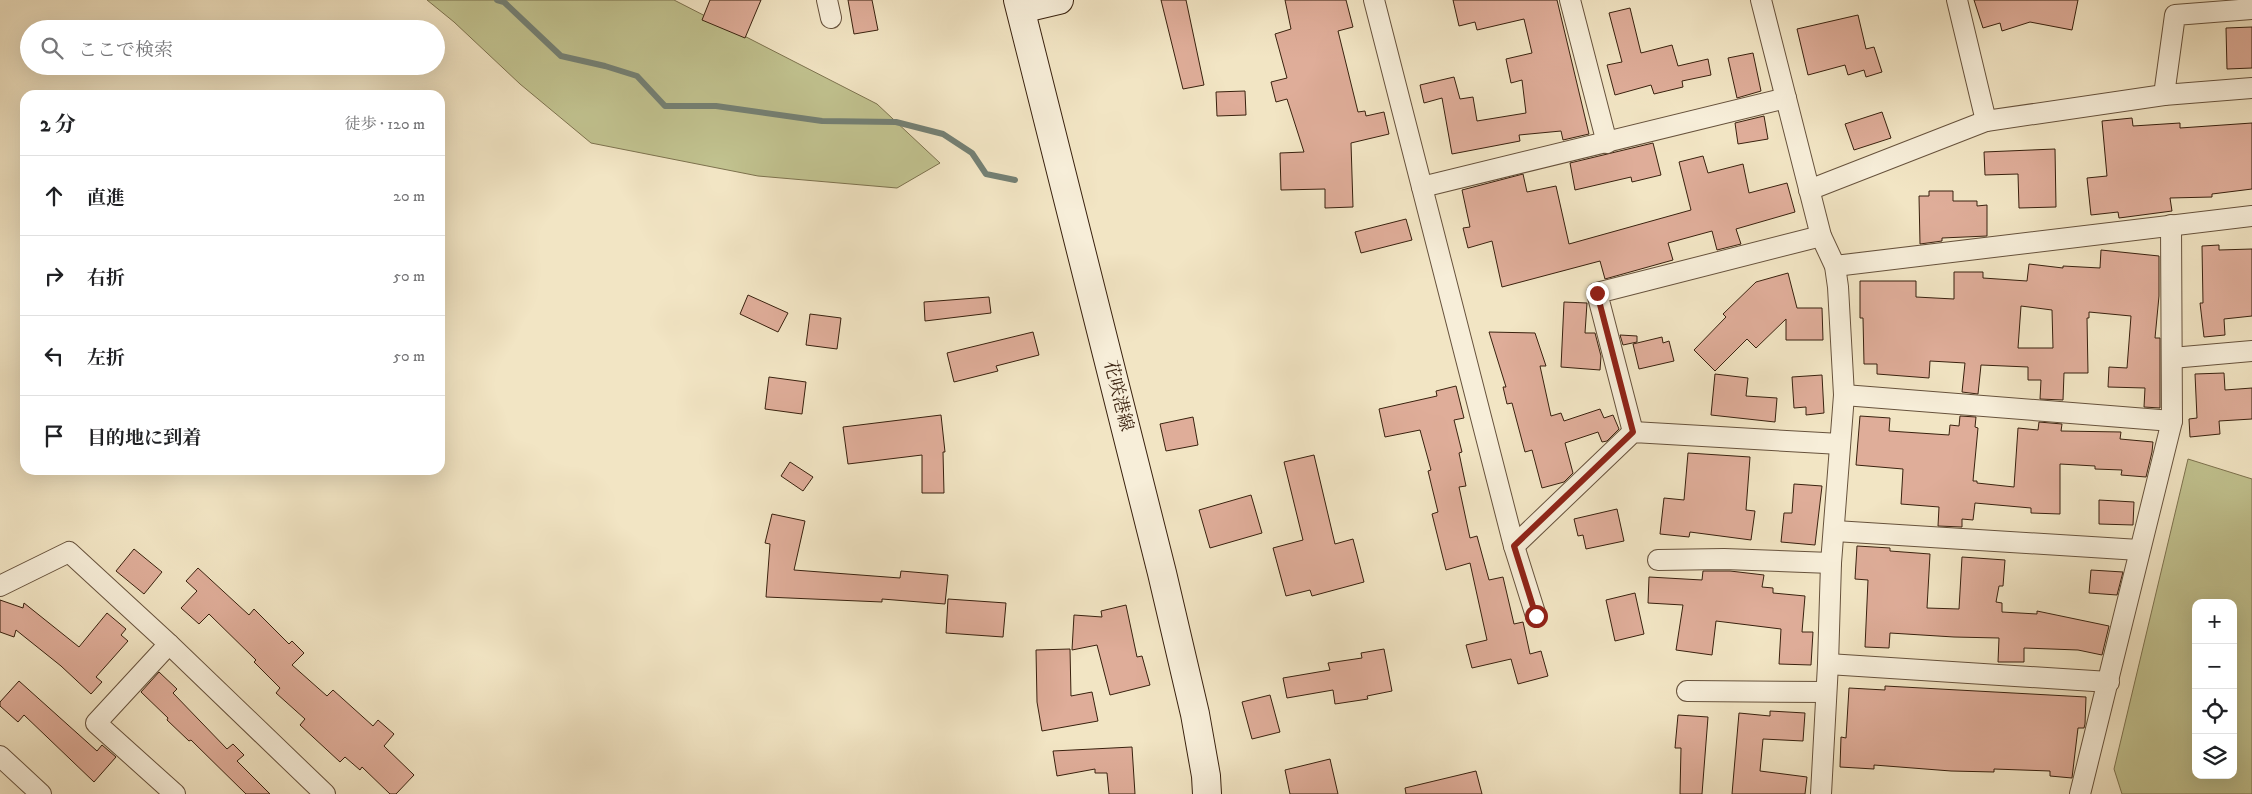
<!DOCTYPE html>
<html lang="ja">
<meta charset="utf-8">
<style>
body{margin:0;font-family:"IM FELL DW Pica","Noto Serif JP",serif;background:#f6f6f6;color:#202124}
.controls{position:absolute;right:15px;bottom:15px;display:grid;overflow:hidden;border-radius:10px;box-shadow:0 5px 20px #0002}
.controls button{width:45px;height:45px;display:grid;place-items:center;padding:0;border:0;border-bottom:1px solid #e0e0e0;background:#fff;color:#202124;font:25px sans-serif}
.stop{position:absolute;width:15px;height:15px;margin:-11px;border:4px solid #8f2418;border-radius:50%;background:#fff}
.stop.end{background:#8f2418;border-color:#fff;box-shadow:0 1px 5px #0008}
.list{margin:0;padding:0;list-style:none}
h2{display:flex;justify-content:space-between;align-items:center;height:65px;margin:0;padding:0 20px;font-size:21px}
h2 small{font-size:16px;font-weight:400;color:#757577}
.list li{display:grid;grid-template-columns:32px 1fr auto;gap:15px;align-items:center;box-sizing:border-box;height:80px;padding:0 20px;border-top:1px solid #e0e0e0}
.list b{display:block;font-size:19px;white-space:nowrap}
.list em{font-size:16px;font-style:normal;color:#757577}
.icon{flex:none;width:28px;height:28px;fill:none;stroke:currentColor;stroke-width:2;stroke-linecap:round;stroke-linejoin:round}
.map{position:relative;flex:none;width:2252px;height:794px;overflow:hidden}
.search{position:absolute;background:#fff;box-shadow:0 5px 20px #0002;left:20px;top:20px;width:425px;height:55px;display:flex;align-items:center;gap:12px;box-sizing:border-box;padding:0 18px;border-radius:28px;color:#757577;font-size:19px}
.panel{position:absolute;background:#fff;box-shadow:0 5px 20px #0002;left:20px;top:90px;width:425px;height:385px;border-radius:15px}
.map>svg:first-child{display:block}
.green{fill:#c1c28f;stroke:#7d724e;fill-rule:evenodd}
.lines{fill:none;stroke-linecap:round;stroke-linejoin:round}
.stream{stroke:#748074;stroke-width:6}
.building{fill:#dfad99;stroke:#39210e;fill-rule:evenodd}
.street-casing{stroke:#67523c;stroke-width:22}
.secondary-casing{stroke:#39210e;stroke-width:30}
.street{stroke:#f7eed9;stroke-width:20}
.secondary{stroke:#f7eed9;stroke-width:28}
.route{stroke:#8f2418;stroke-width:6}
.labels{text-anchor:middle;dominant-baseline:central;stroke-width:4.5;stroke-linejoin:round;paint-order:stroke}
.street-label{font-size:18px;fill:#39210e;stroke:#f7eed9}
</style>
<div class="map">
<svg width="2252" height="794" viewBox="0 0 2252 794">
<rect width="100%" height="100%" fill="#f2e5c4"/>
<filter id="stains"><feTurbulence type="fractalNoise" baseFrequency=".004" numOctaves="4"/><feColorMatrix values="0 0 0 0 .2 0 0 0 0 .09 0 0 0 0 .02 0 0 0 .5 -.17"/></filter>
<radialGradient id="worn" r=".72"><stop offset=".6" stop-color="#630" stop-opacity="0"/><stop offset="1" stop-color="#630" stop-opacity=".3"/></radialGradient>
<g class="green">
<polygon points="427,0 674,0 877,104 940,163 897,188 758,176 591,143 520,84 454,22"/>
<path d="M2188,459L2252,479V794H2122L2114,769ZM2196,603H2233V775H2196Z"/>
</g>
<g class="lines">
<polyline class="stream" points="497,0 504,2 561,56 605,66 637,76 665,106 716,106 822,121 896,122 943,134 972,153 986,174 1015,180"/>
</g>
<g class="building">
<polygon points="710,0 761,0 745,38 702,20"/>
<polygon points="848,0 872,0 878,30 854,34"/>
<polygon points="1161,0 1186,0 1204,85 1183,89"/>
<polygon points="1285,0 1346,0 1353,27 1338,31 1358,112 1365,111 1366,116 1384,112 1389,134 1351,143 1353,207 1325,208 1325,189 1281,190 1280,153 1304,152 1287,99 1276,102 1271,82 1287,78 1275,34 1291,29"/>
<polygon points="1453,0 1557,0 1589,134 1563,140 1561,131 1519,135 1520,141 1452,154 1442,98 1424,103 1420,85 1454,77 1460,99 1473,97 1477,121 1526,113 1522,80 1511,83 1506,59 1532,53 1524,19 1477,30 1475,22 1459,26"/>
<polygon points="1974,0 2078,0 2072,30 2030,22 2002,31 2000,23 1983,28"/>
<polygon points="1630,8 1641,53 1672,45 1678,66 1708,59 1711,75 1682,81 1683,87 1654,94 1651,85 1615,95 1607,65 1622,62 1609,13"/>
<polygon points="1858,15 1866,49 1874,47 1882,72 1866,77 1864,70 1848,75 1845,65 1808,75 1797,29"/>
<polygon points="2252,27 2252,68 2227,69 2226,28"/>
<polygon points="1753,53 1761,91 1737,98 1728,58"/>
<polygon points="1245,91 1246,115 1217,116 1216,92"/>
<polygon points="1882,112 1891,138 1854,150 1845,124"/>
<polygon points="1764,116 1768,139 1738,144 1735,123"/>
<polygon points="2132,118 2133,126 2180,123 2180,128 2252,123 2252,189 2212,194 2212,197 2170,198 2172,211 2119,218 2118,212 2091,215 2087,178 2107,176 2102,121"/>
<polygon points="1653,143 1661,175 1632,182 1631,177 1575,190 1570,163"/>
<polygon points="2055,149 2056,207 2019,208 2018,174 1985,175 1984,152"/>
<polygon points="1703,156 1708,173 1743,164 1749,193 1787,183 1795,212 1736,229 1741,244 1717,250 1712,231 1668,243 1673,260 1605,279 1600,261 1502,287 1492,241 1468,248 1463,228 1470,227 1462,190 1523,174 1527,192 1556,186 1569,244 1691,210 1679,162"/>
<polygon points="1929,191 1953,191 1953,201 1977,201 1977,206 1987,205 1987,236 1942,238 1942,241 1920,244 1919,196 1929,196"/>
<polygon points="1406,219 1412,240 1361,253 1355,232"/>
<polygon points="2219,245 2219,250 2252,249 2252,316 2224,319 2225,335 2204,337 2200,303 2203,303 2202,246"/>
<path d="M2101,250L2159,256V296L2155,338H2160V408L2144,407L2145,388L2108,387L2109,367L2127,368L2131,316L2089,312V318H2087L2088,373H2064L2063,400L2040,399L2041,380H2028V367L1981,365L1978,394L1962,392L1965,363L1930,361L1929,378L1877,374V364H1864L1863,318H1860V281H1916V297L1954,299V272H1983V278L2027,281L2029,264L2063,268V266L2100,268ZM2021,306L2052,310L2053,348H2018Z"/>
<polygon points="1788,273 1797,308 1822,308 1823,340 1786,340 1786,319 1756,348 1747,339 1715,371 1694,350 1726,317 1723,314 1756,282"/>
<polygon points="748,295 788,313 778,332 740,314"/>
<polygon points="989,297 991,313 925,321 924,302"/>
<polygon points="1564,302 1587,303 1585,333 1595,333 1601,356 1600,370 1561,367"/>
<polygon points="810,314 841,318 837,349 806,345"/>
<polygon points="1033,332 1039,355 996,366 998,371 954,382 947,353"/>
<polygon points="1489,332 1535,333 1546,366 1540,366 1551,416 1561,413 1564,421 1600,409 1604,418 1613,415 1619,429 1607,441 1602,442 1598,432 1565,443 1573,473 1564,482 1542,488 1532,450 1525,452 1512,403 1507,404 1503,387 1506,387"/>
<polygon points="1620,335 1637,336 1637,342 1623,345"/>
<polygon points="1662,337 1663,343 1669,341 1674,361 1639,369 1633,344"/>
<polygon points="2224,373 2225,390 2252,388 2252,419 2219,421 2220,434 2190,437 2189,419 2197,418 2195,374"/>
<polygon points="1715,374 1748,378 1746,396 1777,398 1775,422 1711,415"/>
<polygon points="1822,375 1824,413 1806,415 1806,407 1794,408 1792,377"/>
<polygon points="769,377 806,382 802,414 765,409"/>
<polygon points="1456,386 1464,418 1454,420 1462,452 1459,453 1466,486 1459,487 1470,538 1477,536 1489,580 1503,577 1514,624 1523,622 1530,654 1541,651 1548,676 1518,684 1511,659 1472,668 1466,645 1487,640 1470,563 1446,570 1432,514 1438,512 1428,471 1431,470 1420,430 1385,437 1379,409 1437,396 1436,391"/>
<polygon points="941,415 945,452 943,452 944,493 922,493 922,455 848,464 843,427"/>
<polygon points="1860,416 1890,418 1889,431 1949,435 1950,425 1959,426 1960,416 1976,417 1975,427 1978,428 1973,481 1977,481 1977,483 2014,487 2018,428 2038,430 2039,422 2062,424 2061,431 2121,432 2120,439 2153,442 2152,452 2146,477 2121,475 2122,470 2095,469 2095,466 2060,464 2060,514 2031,513 2031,508 1975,503 1973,520 1962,519 1962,527 1938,526 1939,507 1901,504 1903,469 1856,465"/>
<polygon points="1193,417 1198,445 1166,451 1160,424"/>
<polygon points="1688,453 1750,457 1746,510 1755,511 1751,540 1690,532 1689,537 1660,534 1664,498 1684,500"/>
<polygon points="1314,455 1335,544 1353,539 1364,582 1312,596 1310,590 1286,596 1273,548 1303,540 1284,462"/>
<polygon points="790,462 813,477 803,491 781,476"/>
<polygon points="1794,484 1822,486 1815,545 1781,542 1784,513 1792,513"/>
<polygon points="1251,495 1262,533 1210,548 1199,510"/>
<polygon points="2099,500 2134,502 2133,525 2099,524"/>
<polygon points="1617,509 1624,541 1586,549 1583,535 1578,536 1574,519"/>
<polygon points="772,514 805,521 794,570 900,578 901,571 948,575 945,604 882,599 882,602 766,597 770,544 765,543"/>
<polygon points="1857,546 1890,548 1890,551 1930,554 1927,608 1959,609 1962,557 2005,560 2003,586 1999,586 1996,602 2002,603 2002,612 2037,614 2037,611 2109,626 2102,655 2078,650 2024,648 2024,662 1998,662 1999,638 1954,637 1890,633 1889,648 1865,647 1868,580 1855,579"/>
<polygon points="134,549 162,572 144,594 116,571"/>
<polygon points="198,568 249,615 254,609 289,644 292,641 304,653 292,665 327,696 333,690 373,726 378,720 394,734 384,746 414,775 396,794 390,794 362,767 360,770 345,757 340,762 300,725 305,719 276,693 280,688 254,662 256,660 209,614 199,624 181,608 197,591 186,581"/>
<polygon points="2091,570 2123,572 2117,595 2089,593"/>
<polygon points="1703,571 1730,571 1764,575 1762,587 1773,588 1773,593 1805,596 1802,632 1813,632 1811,665 1779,664 1781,629 1716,621 1712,655 1676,650 1683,605 1648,603 1649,577 1702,580"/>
<polygon points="1635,593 1644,634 1615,641 1606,600"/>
<polygon points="948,599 1006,603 1003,637 946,633"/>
<polygon points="0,600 23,608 24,603 79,647 107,613 126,629 121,635 128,641 96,677 102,682 91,694 61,666 16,630 14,637 0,632"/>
<polygon points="1126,605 1137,657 1142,656 1150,685 1110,695 1097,645 1072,650 1074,615 1102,617 1101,611"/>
<polygon points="1070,649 1071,696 1092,692 1098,721 1042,731 1037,702 1036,650"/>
<polygon points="1384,649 1392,691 1367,696 1368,699 1335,704 1333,690 1287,698 1283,678 1330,670 1328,663 1362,658 1361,653"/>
<polygon points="159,672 177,689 173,693 227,749 233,744 244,755 237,761 270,794 246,794 191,740 189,741 167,720 168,718 141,692"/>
<polygon points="19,681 97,751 102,745 116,757 94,782 24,715 18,722 0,706 0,702"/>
<polygon points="1885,686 2086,697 2085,724 2084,728 2078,728 2072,778 2050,776 2050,771 1994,769 1994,772 1951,771 1874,765 1874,769 1840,767 1841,737 1846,738 1849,688 1885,690"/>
<polygon points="1270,695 1280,732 1252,739 1242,702"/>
<polygon points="1770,711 1805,713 1803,741 1763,739 1760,771 1807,777 1805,794 1732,794 1739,713 1770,716"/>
<polygon points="1678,715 1708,717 1702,794 1680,794 1681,748 1675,748"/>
<polygon points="1132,747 1135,794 1109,794 1107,773 1095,773 1095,769 1057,776 1053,751"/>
<polygon points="1330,759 1338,794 1290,794 1285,770"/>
<polygon points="1476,771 1482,794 1406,794 1405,788"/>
</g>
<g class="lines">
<defs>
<g id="street">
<polyline points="827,0 831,18"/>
<polyline points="1374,0 1514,546 1536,616"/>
<polyline points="1570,0 1607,143"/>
<polyline points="1761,0 1821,236 1835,266 1838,287 1844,395 1831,563 1828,664 1821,794"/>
<polyline points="1957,0 1986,121"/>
<polyline points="2164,95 2175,15 2252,9"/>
<polyline points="1422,187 1786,98"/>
<polyline points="1809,190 1986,121 2164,95 2252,88"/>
<polyline points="1835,266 2252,216"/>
<polyline points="2172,358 2252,351"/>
<polyline points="1844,395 2172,421"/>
<polyline points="1633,432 1597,293 1821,236"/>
<polyline points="1835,531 2139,550"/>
<polyline points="1514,546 1633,432 1840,444"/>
<polyline points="1658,560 1724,559 1831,563"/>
<polyline points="0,586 69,552 169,644 325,794"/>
<polyline points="169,644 96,723 175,794"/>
<polyline points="1828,664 2109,682"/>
<polyline points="1687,691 1826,692"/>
<polyline points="0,756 41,794"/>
<polyline points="2080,794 2172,421 2171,225"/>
</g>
<g id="secondary">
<polyline points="1018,0 1162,573 1195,714 1206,776 1207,794"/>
<polyline points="1021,9 1059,0"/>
</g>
</defs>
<use href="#street" class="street-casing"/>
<use href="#secondary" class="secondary-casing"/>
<use href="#street" class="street"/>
<use href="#secondary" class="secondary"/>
</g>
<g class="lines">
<polyline class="route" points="1536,616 1514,546 1633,432 1597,293"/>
</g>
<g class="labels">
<g class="street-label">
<text transform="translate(1118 396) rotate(76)">花咲港線</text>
</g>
</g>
<rect width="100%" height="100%" filter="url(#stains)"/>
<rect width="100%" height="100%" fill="url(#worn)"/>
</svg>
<div class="controls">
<button>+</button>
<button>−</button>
<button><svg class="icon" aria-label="locate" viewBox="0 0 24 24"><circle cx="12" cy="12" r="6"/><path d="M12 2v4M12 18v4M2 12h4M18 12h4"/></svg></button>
<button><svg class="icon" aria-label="layers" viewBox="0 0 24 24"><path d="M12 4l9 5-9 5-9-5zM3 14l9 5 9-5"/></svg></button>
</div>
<div class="stop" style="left:1536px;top:616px"></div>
<div class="stop end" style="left:1597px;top:293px"></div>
<div class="search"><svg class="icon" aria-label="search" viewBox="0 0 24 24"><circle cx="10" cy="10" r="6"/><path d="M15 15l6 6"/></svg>ここで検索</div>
<section class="panel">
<h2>2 分<small>徒歩 · 120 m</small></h2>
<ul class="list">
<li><svg class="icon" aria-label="ahead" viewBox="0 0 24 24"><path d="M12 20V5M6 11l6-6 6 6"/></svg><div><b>直進</b></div><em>20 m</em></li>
<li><svg class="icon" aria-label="right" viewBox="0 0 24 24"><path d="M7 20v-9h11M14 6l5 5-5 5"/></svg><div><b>右折</b></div><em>50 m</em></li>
<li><svg class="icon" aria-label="left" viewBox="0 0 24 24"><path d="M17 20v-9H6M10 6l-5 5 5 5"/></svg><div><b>左折</b></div><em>50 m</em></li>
<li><svg class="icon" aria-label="arrive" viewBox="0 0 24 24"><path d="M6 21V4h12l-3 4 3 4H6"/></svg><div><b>目的地に到着</b></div></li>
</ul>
</section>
</div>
